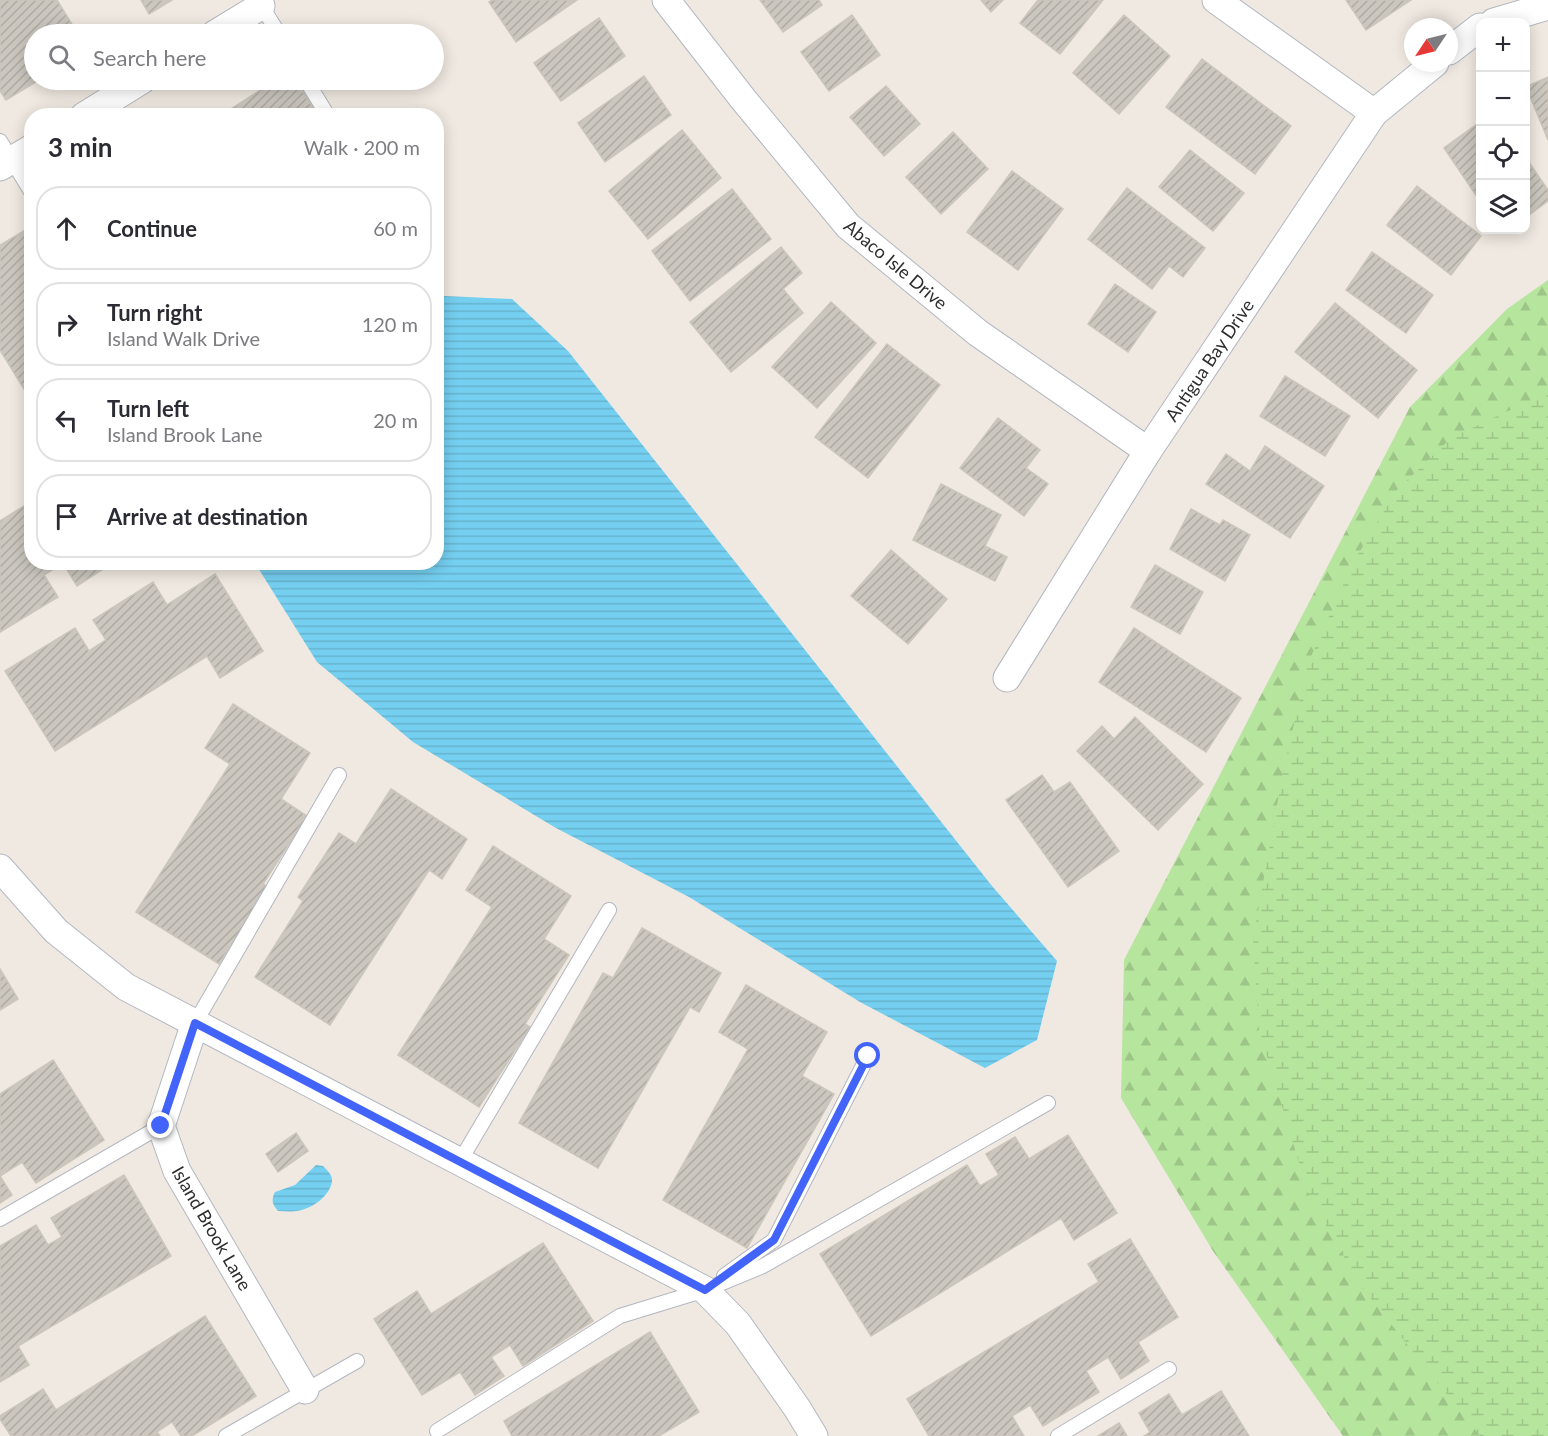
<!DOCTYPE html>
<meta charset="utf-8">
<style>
body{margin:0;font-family:Lato,sans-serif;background:#f2f2f3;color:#2b2b33}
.controls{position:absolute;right:18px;top:18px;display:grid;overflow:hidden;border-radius:12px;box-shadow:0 3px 15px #0003}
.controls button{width:54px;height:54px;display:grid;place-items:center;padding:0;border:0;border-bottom:2px solid #e1e1e2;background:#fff;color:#2b2b33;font:30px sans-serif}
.compass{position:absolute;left:1404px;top:18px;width:54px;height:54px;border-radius:50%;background:#fff;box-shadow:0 3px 15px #0003;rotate:235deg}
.stop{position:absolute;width:18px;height:18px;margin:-14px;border:4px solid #4264fb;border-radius:50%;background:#fff}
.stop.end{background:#4264fb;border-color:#fff;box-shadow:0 2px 6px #0008}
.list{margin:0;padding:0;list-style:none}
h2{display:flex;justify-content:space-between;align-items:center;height:78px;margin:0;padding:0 24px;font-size:26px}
h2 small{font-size:20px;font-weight:400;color:#7c7c81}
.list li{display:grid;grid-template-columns:39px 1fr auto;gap:18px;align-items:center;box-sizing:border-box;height:84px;margin:0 12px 12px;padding:0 12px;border:2px solid #e1e1e2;border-radius:24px}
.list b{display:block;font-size:22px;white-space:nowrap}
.list p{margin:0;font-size:20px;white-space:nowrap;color:#7c7c81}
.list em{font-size:20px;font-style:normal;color:#7c7c81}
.icon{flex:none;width:33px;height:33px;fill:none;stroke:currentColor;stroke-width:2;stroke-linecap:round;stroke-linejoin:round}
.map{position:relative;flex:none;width:1548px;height:1436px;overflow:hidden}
.search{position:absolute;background:#fff;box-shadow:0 3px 15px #0003;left:24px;top:24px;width:420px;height:66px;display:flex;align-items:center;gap:15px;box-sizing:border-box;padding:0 21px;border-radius:33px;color:#7c7c81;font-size:22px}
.panel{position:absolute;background:#fff;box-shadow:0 3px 15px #0003;left:24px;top:108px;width:420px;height:462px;border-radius:24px}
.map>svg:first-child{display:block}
.forest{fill:url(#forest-firs)}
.wetland{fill:url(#wetland-marsh)}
.water{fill:url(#water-rules)}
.building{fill:url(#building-hatch);stroke:#cbc5ba;stroke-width:1.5}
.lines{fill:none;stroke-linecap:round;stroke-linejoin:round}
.lane-casing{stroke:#b4b7c1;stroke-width:16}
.street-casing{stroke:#b4b7c1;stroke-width:29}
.lane{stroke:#fff;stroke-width:14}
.street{stroke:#fff;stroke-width:27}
.route{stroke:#4264fb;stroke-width:8}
.labels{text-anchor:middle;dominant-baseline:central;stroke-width:6;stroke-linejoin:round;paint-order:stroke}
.street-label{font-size:18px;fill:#2e2e2e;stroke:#fff}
</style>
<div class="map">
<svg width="1548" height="1436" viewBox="0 0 1548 1436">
<defs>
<pattern id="forest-firs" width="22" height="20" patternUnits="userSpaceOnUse" patternTransform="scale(1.5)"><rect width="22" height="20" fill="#b6e59e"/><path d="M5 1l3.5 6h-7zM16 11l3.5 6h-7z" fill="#9dc588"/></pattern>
<pattern id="wetland-marsh" width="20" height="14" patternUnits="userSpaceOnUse" patternTransform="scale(1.5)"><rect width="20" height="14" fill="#b6e59e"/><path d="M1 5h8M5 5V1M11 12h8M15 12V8" fill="none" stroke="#9dc588"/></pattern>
<pattern id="water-rules" width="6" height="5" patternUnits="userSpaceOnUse" patternTransform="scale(1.5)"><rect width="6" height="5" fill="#75cff0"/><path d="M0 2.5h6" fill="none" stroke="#66b2ce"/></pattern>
<pattern id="building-hatch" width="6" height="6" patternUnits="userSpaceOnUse" patternTransform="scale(1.5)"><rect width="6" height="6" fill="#cbc7bf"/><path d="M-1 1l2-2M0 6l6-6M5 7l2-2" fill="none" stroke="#afaba4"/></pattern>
</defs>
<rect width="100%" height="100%" fill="#efe9e1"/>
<polygon class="forest" points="1548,280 1548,1436 1343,1436 1213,1251 1121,1098 1124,960 1410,407 1507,309"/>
<polygon class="wetland" points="1548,392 1548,1436 1480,1436 1360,1285 1309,1196 1259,1030 1253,939 1283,772 1308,663 1354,561 1396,491 1451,438"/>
<g class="water">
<polygon points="444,296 512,299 568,351 992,886 1057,961 1037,1040 985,1068 860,1002 689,897 556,828 413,742 317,662 255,563 436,562 436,301"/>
<path d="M316,1165L323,1166C327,1170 333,1175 332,1182C329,1197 311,1209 297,1211C291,1212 284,1211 278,1211C272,1204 271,1200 275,1192L295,1185Z"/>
</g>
<g class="building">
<polygon points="0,0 57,0 78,34 34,34 34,80 39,80 6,100 0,91"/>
<polygon points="141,0 172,0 149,14"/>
<polygon points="492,0 577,0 516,42 489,2"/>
<polygon points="760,0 819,0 822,5 783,32"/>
<polygon points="981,0 1003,0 991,12"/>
<polygon points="1038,0 1103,0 1060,54 1020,23"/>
<polygon points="1346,0 1411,0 1366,30"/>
<polygon points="852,15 880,55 829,91 801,52"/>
<polygon points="1124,15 1170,56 1119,114 1073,73"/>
<polygon points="599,18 625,56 561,101 534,63"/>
<polygon points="1202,59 1291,126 1255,174 1166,107"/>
<polygon points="644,76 671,115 605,162 578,123"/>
<polygon points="1548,77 1548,140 1526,87"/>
<polygon points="276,80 296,80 318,116 220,116"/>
<polygon points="886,86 920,124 884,156 850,117"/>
<polygon points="1480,122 1480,201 1444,148"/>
<polygon points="682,130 721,178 648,239 609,191"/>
<polygon points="953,132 988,169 941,214 906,177"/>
<polygon points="1190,150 1244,193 1213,231 1159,187"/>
<polygon points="1526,158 1548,190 1548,201 1526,217"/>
<polygon points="1012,171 1063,209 1018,270 967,232"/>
<polygon points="1417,186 1481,236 1451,275 1387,225"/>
<polygon points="1127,188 1205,248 1183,277 1169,266 1152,289 1088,239"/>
<polygon points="732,189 771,239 690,301 652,251"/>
<polygon points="32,226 32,402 0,350 0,245"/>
<polygon points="781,247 802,273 783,289 803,313 731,372 690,322"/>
<polygon points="1372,252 1433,295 1406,333 1346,290"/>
<polygon points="1115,284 1156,312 1128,352 1088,324"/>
<polygon points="831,302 876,343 817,408 772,367"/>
<polygon points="1335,303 1417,370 1378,418 1295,352"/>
<polygon points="887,344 940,385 868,478 815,437"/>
<polygon points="1285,376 1350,416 1325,456 1260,416"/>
<polygon points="998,418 1040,450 1026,468 1048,484 1024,516 960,468"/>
<polygon points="1265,446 1324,486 1290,538 1206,484 1226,454 1250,471"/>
<polygon points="941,484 1001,515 985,546 1007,557 995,581 913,540"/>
<polygon points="32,501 32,562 114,562 77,586 63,563 44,575 58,597 0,632 0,521"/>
<polygon points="1191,509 1220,525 1223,520 1250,535 1225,581 1170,549"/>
<polygon points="891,550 947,599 908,644 851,596"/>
<polygon points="1155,565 1203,592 1180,634 1131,607"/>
<polygon points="215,574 263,651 220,678 207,656 55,751 5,671 75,628 89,651 106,640 93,620 153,582 167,605"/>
<polygon points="1134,628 1241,698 1206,752 1099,682"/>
<polygon points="233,704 310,753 281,799 307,816 263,884 268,887 219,964 136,912 230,764 205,748"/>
<polygon points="1135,717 1203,784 1158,830 1077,751 1102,726 1114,739"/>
<polygon points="1042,775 1054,792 1070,782 1119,851 1068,887 1006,800"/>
<polygon points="391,789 467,839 442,879 429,870 330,1025 255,977 303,901 298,897 339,833 356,844"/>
<polygon points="493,846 571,896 544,939 569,955 525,1024 530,1027 479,1107 398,1055 492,907 466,890"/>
<polygon points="642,928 721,973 699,1012 690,1007 598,1168 519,1123 603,973 613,978"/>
<polygon points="0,969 18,999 0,1010"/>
<polygon points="746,985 827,1032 802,1076 834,1094 747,1248 663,1200 748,1049 719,1032"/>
<polygon points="53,1060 104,1140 36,1183 22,1162 0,1176 12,1195 0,1203 0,1094"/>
<polygon points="296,1133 308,1151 278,1172 266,1154"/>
<polygon points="1068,1135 1117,1213 1074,1240 1061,1218 871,1336 820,1254 967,1165 980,1186 999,1175 986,1154 1015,1137 1029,1159"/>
<polygon points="124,1175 171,1256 18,1346 29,1365 0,1382 0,1246 36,1225 48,1245 62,1237 51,1218"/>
<polygon points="1130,1239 1178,1317 1138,1342 1149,1361 1121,1379 1108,1357 1086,1371 1099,1392 1043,1426 1030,1405 1012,1416 1024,1436 929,1436 907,1399 1099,1282 1088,1264"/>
<polygon points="543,1243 593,1321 523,1366 510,1345 491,1357 504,1376 475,1395 460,1372 422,1395 374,1319 417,1291 431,1314"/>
<polygon points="205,1316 256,1396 192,1436 181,1436 172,1422 157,1432 160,1436 11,1436 0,1419 0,1416 43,1389 56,1410"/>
<polygon points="650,1332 699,1412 659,1436 512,1436 504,1421"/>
<polygon points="1221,1391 1249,1436 1144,1436 1150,1432 1139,1413 1169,1394 1182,1415"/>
<polygon points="1119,1423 1127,1436 1098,1436"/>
</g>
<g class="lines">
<defs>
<g id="lane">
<polyline points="259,2 279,34"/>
<polyline points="306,80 328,116"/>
<polyline points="0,141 32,193"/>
<polyline points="195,1023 339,775"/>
<polyline points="460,1161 609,910"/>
<polyline points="0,1219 161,1126"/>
<polyline points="724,1276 774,1240 868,1056"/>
<polyline points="437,1431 620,1316 705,1290 763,1266 1048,1103"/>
<polyline points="226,1436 357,1361"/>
<polyline points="1058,1436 1169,1369"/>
</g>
<g id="street">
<polyline points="666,0 743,99 848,226 978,333 1148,451"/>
<polyline points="1216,0 1374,113"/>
<polyline points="1494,22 1548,6"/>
<polyline points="215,34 261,6"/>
<polyline points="1449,51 1480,27"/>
<polyline points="84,116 142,80"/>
<polyline points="0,167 32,148"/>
<polyline points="1007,678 1148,451 1374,113 1435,63"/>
<polyline points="0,868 56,931 126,987 705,1290 738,1324 797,1408 814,1436"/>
<polyline points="195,1023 161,1126 177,1171 305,1390"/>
</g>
</defs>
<use href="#lane" class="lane-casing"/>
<use href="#street" class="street-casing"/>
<use href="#lane" class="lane"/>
<use href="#street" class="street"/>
</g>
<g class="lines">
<polyline class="route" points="161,1126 195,1023 705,1290 774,1240 868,1056"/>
</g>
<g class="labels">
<g class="street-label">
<text transform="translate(896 264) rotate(40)">Abaco Isle Drive</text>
<text transform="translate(1209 360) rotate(-56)">Antigua Bay Drive</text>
<text transform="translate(212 1228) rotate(60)">Island Brook Lane</text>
</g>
</g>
</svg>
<div class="controls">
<button>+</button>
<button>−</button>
<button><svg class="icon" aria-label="locate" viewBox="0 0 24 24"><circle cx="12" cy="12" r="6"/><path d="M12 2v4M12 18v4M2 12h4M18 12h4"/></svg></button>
<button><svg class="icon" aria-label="layers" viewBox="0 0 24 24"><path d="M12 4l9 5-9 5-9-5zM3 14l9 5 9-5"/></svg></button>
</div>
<svg class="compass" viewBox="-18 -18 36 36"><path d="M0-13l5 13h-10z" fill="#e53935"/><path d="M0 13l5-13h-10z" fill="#7c7c81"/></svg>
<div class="stop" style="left:868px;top:1056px"></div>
<div class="stop end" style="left:161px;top:1126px"></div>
<div class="search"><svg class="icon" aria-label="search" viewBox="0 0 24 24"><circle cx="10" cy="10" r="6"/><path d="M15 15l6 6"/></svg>Search here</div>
<section class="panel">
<h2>3 min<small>Walk · 200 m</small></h2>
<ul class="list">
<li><svg class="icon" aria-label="ahead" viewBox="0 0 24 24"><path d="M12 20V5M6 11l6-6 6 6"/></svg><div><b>Continue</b></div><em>60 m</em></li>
<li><svg class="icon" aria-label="right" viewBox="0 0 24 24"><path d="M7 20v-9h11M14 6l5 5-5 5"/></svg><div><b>Turn right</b><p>Island Walk Drive</p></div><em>120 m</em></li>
<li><svg class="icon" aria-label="left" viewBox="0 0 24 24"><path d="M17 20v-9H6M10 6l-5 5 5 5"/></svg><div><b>Turn left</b><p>Island Brook Lane</p></div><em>20 m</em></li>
<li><svg class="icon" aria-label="arrive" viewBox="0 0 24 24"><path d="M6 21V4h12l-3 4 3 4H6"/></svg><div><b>Arrive at destination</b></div></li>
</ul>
</section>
</div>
